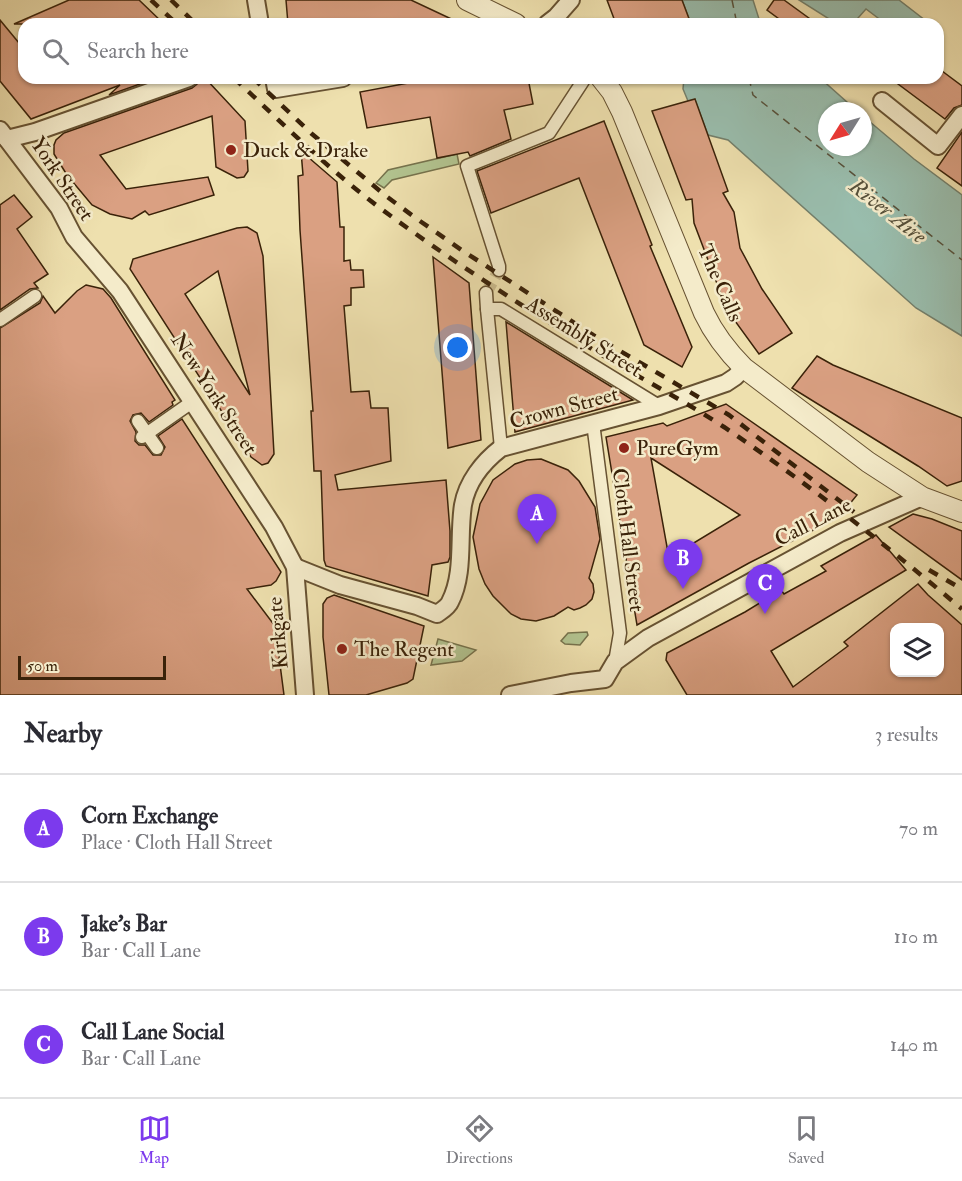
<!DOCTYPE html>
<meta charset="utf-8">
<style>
body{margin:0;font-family:"IM FELL Double Pica",serif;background:#f2f2f3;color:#2b2b33}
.controls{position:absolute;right:18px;bottom:18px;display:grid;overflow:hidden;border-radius:12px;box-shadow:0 2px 4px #0004}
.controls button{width:54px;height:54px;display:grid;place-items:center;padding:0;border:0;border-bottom:2px solid #e1e1e2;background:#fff;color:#2b2b33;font:30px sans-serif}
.compass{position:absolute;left:818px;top:102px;width:54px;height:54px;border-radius:50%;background:#fff;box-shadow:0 2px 4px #0004;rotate:233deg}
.scale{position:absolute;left:18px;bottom:15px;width:148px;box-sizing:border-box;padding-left:6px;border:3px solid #3a2209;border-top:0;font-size:16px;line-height:21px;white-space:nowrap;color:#3a2209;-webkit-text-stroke:4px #f4ebca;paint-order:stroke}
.you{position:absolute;left:458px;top:348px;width:21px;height:21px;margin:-15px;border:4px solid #fff;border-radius:50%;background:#1a73e8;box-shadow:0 0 0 9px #1a73e833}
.badge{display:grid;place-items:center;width:39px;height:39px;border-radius:50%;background:#7c3aed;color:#fff;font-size:20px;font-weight:700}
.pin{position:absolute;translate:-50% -50px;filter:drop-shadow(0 2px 3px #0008)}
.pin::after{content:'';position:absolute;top:32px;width:21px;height:18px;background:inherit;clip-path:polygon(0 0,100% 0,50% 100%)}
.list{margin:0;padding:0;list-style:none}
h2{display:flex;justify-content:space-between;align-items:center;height:78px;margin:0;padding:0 24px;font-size:26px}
h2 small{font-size:20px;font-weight:400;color:#7c7c81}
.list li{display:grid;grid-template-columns:39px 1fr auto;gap:18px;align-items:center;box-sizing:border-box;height:108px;padding:0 24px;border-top:2px solid #e1e1e2}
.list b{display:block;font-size:22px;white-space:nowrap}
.list p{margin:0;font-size:20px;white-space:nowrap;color:#7c7c81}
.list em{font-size:20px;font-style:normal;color:#7c7c81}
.icon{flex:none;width:33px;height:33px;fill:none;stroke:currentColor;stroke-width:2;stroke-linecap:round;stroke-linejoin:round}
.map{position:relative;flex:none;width:962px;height:695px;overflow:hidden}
.search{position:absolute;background:#fff;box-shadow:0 2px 4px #0004;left:18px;right:18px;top:18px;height:66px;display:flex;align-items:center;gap:15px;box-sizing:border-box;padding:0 21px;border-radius:18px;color:#7c7c81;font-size:22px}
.sheet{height:402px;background:#fff}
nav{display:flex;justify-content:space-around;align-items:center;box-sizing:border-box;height:84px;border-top:2px solid #e1e1e2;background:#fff;font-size:16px;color:#7c7c81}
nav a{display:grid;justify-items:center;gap:3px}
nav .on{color:#7c3aed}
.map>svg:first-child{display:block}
.green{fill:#b2c38f;stroke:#76724c;stroke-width:1.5}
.water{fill:#99bdad;stroke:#737f6b;stroke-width:1.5}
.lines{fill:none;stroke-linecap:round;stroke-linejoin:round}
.ferry{stroke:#56503a;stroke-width:1.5;stroke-dasharray:8 6;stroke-linecap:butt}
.building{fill:#daa082;stroke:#3a2209;stroke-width:1.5;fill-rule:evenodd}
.pedestrian-tunnel{stroke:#caba8d;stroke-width:12;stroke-dasharray:12 6;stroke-linecap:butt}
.pedestrian-casing{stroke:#675232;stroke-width:15}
.minor-casing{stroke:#675232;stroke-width:20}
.tertiary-casing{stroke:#675232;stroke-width:22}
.pedestrian{stroke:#f4ebca;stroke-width:12}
.minor{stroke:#f4ebca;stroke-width:16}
.tertiary{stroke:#f4ebca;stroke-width:20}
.rail{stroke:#3a2209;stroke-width:4.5;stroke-dasharray:10 10;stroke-linecap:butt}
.poi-dot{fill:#8f2418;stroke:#f4ebca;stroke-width:2}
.labels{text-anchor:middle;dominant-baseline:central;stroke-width:5;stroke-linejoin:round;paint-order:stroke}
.poi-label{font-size:21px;fill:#3a2209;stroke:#f4ebca;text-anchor:start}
.street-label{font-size:21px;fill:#3a2209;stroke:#f4ebca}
.water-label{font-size:22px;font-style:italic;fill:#56503a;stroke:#f4ebca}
</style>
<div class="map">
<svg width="962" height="695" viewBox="0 0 962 695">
<rect width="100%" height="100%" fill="#eee0ae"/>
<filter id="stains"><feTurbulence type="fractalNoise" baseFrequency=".00333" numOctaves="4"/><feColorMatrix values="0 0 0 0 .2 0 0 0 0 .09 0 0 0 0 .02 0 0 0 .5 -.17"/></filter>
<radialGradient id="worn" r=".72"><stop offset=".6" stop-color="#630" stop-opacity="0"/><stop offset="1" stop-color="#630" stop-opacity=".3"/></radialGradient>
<g class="green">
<polygon points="457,154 459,164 392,180 384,188 376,183 388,170"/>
<polygon points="587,632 588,635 580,645 565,644 561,641 568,633"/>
<polygon points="438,639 476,650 462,661 431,665"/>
</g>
<g class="water">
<polygon points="682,0 753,0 759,19 763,24 691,24"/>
<polygon points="799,0 899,0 930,24 886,24 866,9 858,18 863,24 837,24"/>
<polygon points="684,78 820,78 857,111 827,111 827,147 863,147 863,116 914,159 962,195 962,336 916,308 728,140 708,135 695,100 688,101 683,89"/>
</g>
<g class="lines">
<g class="ferry">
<polyline points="732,0 737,24"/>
<polyline points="749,78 753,95 962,260"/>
</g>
</g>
<g class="building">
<polygon points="69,0 139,0 164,24 14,24"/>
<polygon points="286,0 411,0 462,24 288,24"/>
<polygon points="607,0 682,0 691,24 616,24"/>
<polygon points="774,0 784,0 817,24 786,24 767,10"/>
<polygon points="0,20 24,49 24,78 157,78 109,95 120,85 31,119 0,81"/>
<polygon points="938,68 962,86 962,105 954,108 945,119 890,78 938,78"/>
<polygon points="199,78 205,78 245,121 248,171 244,177 237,178 216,167 212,116 100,155 126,189 208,177 214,195 149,215 145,211 132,219 110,214 92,205 67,175 54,154 54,145 56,140 64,133 192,88 197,84"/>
<polygon points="435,78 528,78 533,104 504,110 511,139 470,156 468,152 437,158 430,117 367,128 360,92"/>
<polygon points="695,99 728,191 723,193 734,212 740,248 762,289 792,333 759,354 727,310 694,223 692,199 686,200 652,111"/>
<polygon points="604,121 652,245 650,246 692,347 682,367 644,345 579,178 491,213 477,171"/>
<polygon points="962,132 962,186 937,168"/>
<polygon points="301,151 337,182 340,227 344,227 344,261 350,260 351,270 363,270 364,287 351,288 351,305 344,306 351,392 369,391 371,408 388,408 391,461 335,475 338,490 446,480 450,531 450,557 448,562 432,565 428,596 326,566 324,560 321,471 314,471 311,411 313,411 300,230 298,176 303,175"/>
<polygon points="14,195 32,217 17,229 48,274 34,283 38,288 30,289 0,310 0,205"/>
<path d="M247,227L257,233L263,256L274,454L268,463L262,465L251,457L130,269L133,259L237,228ZM218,271L250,395L185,294Z"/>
<polygon points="433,257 469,283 481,440 448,448"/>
<polygon points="86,285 103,289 111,298 175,400 172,402 173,405 149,422 141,413 133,415 130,421 136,432 135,441 139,445 145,445 153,455 161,455 165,447 158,436 182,419 281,572 276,581 271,585 247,589 275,626 284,695 0,695 0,328 40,303 43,296 55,313 77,291"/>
<polygon points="506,322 633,400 515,432"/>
<polygon points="817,356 833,365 962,418 962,481 947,486 918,466 792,388"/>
<path d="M726,404L857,495L839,517L749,563L637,625L606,437L663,423L667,426ZM651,458L740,515L669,558Z"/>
<polygon points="541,459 568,470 579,481 595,507 600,539 589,578 593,584 594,592 592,599 586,605 580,608 574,610 568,607 554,616 536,621 521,619 511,614 493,596 485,584 479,569 473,537 480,504 493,480 515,464 527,460"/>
<polygon points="913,514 932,519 962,531 962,580 889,527"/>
<path d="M876,535L906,570L771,651L793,687L848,646L844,642L918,584L928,595L962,625V695H687L666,660L667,653L745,612L781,590L784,594L826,571L821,566ZM894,627H939V672H894Z"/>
<polygon points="334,595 424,626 413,679 407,683 366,695 329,695 323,637 323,604 327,598"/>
</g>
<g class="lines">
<polyline class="pedestrian-tunnel" points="486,293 499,270"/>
<defs>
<g id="pedestrian">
<polyline points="499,270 499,266 467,166 549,133 583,81 579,78"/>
<polyline points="486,293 487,309"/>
<polyline points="0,320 35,296"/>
<polyline points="138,421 157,448"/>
<polyline points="593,423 620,633 615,662"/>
<polyline points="142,437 192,402"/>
<polyline points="501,448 487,309 501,309 659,406"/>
</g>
<g id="minor">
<polyline points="256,0 260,24"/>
<polyline points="547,24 556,17 571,0"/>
<polyline points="274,78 276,89 343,78"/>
<polyline points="882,101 938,146 962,115"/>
<polyline points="0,130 59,208 74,237 120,291 274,527 295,567 305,695"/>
<polyline points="7,139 35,132 189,78"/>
<path d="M295,567L340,585L417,606L437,614C441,611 448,607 450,602C465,573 458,536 463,505C467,482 483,462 501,448L659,406L726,383L735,377L744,368"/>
<polyline points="510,695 571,683 605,679 615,662 648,638 840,533 922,497"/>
</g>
<g id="tertiary">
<polyline points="467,0 516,24"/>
<path d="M601,78L612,92L622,112L704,313C714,334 727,351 744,368L868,462L922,497L962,512"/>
</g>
</defs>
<use href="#pedestrian" class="pedestrian-casing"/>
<use href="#minor" class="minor-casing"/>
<use href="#tertiary" class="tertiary-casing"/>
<use href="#pedestrian" class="pedestrian"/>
<use href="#minor" class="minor"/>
<use href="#tertiary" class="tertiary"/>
<g class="rail">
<polyline points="151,0 177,24"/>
<polyline points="171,0 196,24"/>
<path d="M234,78C281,122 328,169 380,208C446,257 517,303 587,346C632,374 680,398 724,427C807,483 886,545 962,609"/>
<polyline points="253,78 312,134 386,196 417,219 463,251 593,335 729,415 854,512"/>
<polyline points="929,570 962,589"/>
</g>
</g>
<g class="poi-dot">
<circle cx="231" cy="150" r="6"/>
<circle cx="624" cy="448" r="6"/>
<circle cx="342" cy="649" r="6"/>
</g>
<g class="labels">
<g class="poi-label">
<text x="243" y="150">Duck &amp; Drake</text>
<text x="636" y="448">PureGym</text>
<text x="354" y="649">The Regent</text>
</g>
<g class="street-label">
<text transform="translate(62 179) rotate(56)">York Street</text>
<text transform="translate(720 283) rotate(66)">The Calls</text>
<text transform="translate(584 337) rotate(32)">Assembly Street</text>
<text transform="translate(214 394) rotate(57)">New York Street</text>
<text transform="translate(564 408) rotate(-15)">Crown Street</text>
<text transform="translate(813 522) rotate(-27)">Call Lane</text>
<text transform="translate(628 540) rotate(83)">Cloth Hall Street</text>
<text transform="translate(278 633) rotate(-95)">Kirkgate</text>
</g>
<g class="water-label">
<text transform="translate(888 211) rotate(38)">River Aire</text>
</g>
</g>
<rect width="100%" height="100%" filter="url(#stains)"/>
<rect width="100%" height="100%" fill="url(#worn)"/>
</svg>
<div class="controls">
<button><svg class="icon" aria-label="layers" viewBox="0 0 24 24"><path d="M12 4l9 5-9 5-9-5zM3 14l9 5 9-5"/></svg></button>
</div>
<svg class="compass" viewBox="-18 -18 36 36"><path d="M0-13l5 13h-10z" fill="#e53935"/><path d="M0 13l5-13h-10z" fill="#7c7c81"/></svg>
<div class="scale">50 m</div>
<div class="you"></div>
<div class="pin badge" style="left:537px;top:544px">A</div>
<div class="pin badge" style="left:683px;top:589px">B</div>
<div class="pin badge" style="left:765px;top:614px">C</div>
<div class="search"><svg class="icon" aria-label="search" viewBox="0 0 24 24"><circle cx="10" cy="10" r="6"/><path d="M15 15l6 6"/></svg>Search here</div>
</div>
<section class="sheet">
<h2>Nearby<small>3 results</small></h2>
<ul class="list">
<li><span class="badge">A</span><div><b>Corn Exchange</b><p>Place · Cloth Hall Street</p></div><em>70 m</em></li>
<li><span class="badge">B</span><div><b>Jake's Bar</b><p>Bar · Call Lane</p></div><em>110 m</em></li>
<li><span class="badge">C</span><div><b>Call Lane Social</b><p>Bar · Call Lane</p></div><em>140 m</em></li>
</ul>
</section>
<nav>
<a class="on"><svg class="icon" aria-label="map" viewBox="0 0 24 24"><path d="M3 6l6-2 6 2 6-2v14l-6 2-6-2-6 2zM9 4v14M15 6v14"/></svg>Map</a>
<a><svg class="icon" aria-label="directions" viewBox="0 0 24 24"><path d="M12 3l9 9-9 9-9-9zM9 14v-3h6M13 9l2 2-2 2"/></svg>Directions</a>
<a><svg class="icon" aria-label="saved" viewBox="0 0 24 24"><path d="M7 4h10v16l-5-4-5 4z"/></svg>Saved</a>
</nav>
